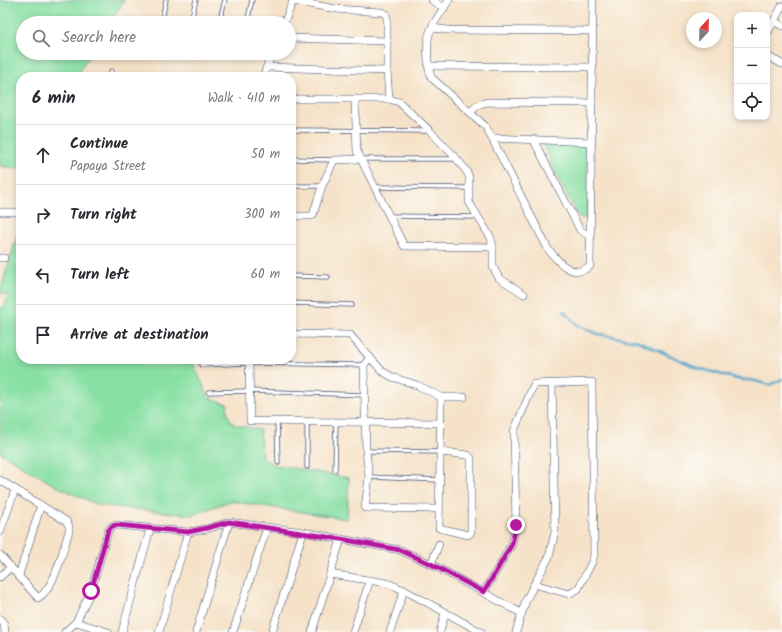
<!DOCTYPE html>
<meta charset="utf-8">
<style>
body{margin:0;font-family:Kalam,sans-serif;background:#f2f2f3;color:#2b2b33}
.controls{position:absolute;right:12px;top:12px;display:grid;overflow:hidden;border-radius:8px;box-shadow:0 2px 6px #0003}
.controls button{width:36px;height:36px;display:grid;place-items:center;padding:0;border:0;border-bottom:1px solid #e1e1e2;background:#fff;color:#2b2b33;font:20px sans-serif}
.compass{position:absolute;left:686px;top:12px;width:36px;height:36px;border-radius:50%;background:#fff;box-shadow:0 2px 6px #0003;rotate:22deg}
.stop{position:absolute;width:12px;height:12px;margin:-9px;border:3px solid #b5179e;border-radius:50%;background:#fff}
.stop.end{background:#b5179e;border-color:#fff;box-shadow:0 1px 4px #0008}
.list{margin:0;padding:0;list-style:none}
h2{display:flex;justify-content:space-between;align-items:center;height:52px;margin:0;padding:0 16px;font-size:17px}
h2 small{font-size:13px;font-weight:400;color:#7c7c81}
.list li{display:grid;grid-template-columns:26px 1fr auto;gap:12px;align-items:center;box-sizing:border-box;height:60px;padding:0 16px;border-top:1px solid #e1e1e2}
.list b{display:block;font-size:15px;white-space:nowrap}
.list p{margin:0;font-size:13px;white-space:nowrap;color:#7c7c81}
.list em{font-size:13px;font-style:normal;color:#7c7c81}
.icon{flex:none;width:22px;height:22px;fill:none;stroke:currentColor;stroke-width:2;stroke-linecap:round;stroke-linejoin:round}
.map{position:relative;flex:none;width:782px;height:632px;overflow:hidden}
.search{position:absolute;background:#fff;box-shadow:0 2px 6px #0003;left:16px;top:16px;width:280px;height:44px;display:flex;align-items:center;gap:10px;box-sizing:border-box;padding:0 14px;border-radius:22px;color:#7c7c81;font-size:15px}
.panel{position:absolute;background:#fff;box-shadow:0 2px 6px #0003;left:16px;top:72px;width:280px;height:292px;border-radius:16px}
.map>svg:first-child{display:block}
.green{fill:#89e0a4;stroke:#528881}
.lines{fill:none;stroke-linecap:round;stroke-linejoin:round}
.stream{stroke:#52a5cd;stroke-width:2.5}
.lane-casing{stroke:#3c4a6e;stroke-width:5}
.street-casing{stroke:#3c4a6e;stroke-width:8}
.lane{stroke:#fff;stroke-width:3.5}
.street{stroke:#fff;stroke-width:7}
.route{stroke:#b5179e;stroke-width:5}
</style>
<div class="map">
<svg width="782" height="632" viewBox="0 0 782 632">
<rect width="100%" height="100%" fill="#fdfcf7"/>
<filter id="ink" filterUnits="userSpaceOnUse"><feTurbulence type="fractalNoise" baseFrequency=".025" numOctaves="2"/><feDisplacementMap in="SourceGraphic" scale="8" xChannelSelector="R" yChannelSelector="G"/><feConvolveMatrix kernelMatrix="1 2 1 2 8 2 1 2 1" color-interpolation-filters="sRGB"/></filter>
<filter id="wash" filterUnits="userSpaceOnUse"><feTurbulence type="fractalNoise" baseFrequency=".012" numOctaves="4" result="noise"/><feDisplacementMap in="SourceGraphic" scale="16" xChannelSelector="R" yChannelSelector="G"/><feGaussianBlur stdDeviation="0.9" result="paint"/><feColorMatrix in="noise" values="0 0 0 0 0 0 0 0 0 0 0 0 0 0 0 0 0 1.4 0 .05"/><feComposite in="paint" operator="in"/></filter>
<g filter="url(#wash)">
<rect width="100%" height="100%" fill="#f5e2c8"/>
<g class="green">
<polygon points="0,0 125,0 109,23 23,23 23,53 91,53 76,77 21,77 20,169 0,166"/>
<polygon points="543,144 587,144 588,219 579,217 562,187"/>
<polygon points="18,233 21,233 21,359 191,359 209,398 228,404 227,413 233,424 260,430 262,457 272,464 349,478 347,519 230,501 192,515 98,505 54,485 1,453 0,449 0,308 5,305 9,296 0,292"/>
</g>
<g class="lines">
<polyline class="stream" points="566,314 564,311 577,325 598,334 638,341 698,368 741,380 751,380 770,385 782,379"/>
</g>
</g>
<g filter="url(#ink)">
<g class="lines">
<defs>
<g id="lane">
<polyline points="162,19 166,0"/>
<polyline points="191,20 196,0"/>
<polyline points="219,23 225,0"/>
<polyline points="247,23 252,0"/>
<polyline points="111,77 111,71"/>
<polyline points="291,130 428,131"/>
<polyline points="291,159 334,160"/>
<polyline points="362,159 456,159"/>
<polyline points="291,186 322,186"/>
<polyline points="376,187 469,188"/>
<polyline points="389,216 477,217"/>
<polyline points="291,276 328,277"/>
<polyline points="291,303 352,305"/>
<polyline points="201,365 249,363 364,365"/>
<polyline points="208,392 249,391 365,395"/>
<polyline points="277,421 278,463"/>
<polyline points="366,451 440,452"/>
<polyline points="307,467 307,421"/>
<polyline points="335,470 336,422"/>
<polyline points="369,477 440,480"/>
</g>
<g id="street">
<polyline points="432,0 444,8"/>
<path d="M449,0C443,10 434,21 430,32C426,41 427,70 432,78L486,127L548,249C558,262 574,280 590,266L593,0"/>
<polyline points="774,21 782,26"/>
<polyline points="432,28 448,30 593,31"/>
<polyline points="767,34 782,6"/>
<polyline points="289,38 387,41"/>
<polyline points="767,56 782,64"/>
<polyline points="428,66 593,67"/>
<polyline points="267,67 387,71 387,18 386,14 381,12 336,9 293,1 284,23"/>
<polyline points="387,71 389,99"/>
<polyline points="263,77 272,53"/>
<polyline points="291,99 389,99 399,102 430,131 457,159 467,172 469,177 469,202 491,238 493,247 493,267 499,278 524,294"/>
<polyline points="355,100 357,151 404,246 493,247"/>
<polyline points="470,112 478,105 487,102 592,103"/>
<polyline points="493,138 592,142"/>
<polyline points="533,139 580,230 591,237"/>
<polyline points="0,212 21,212"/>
<polyline points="291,216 311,216 313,215 322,186 334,160 361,159"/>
<polyline points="0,258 4,258"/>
<polyline points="291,334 350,335 382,371 392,377 417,385 441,397 464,397"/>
<polyline points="370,357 364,365 366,451 369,477 365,508 439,509"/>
<polyline points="249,359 250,421 441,423"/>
<polyline points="440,452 468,455 471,458 471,532 468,535 439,528 441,397"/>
<path d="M0,480L66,521L69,526V531C63,550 55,588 38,598L0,555"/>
<polyline points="0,532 15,490"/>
<polyline points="431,564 439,544"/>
<polyline points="330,574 387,583 404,590 481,632"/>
<polyline points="19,575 41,505"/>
<polyline points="0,577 11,567"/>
<polyline points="484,592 512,544 516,525 514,431 534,384 592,382 594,555 592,562 578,589 569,594 534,584"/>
<polyline points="0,619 4,624 5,632"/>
<polyline points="76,622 108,632"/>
<polyline points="65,632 76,622 91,591 108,531 112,526 117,525 188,532 207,529 229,522 303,532 400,550 431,564 521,613"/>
<polyline points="122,632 150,529"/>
<polyline points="159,632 188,532"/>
<polyline points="196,632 229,522"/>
<polyline points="233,632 267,527"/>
<polyline points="272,632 303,532"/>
<polyline points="312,632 341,539"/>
<polyline points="353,632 370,580"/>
<polyline points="390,632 404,590"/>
<polyline points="440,632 445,613"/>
<polyline points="516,632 526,600 549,557 555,532 552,383"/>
</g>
</defs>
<use href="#lane" class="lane-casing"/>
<use href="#street" class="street-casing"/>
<use href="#lane" class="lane"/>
<use href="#street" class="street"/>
</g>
</g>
<g class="lines" filter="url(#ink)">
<polyline class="route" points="91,591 108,531 112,526 117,525 188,532 207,528 229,522 341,539 400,550 431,564 484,592 512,544 516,525"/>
</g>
</svg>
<div class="controls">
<button>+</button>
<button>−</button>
<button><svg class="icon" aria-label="locate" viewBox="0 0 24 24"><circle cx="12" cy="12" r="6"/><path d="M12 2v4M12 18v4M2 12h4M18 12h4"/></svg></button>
</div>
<svg class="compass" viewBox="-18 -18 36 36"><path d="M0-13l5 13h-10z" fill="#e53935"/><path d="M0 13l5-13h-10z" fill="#7c7c81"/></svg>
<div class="stop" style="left:91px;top:591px"></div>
<div class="stop end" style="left:516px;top:525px"></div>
<div class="search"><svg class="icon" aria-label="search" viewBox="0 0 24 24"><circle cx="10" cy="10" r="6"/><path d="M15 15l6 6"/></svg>Search here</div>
<section class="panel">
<h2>6 min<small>Walk · 410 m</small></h2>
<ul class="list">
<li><svg class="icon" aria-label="ahead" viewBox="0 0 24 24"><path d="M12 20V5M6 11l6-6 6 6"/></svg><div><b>Continue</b><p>Papaya Street</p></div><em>50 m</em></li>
<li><svg class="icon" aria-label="right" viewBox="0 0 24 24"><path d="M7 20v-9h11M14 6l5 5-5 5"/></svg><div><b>Turn right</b></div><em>300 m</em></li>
<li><svg class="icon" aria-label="left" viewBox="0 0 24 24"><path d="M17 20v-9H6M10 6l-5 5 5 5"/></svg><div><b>Turn left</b></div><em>60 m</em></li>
<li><svg class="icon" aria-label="arrive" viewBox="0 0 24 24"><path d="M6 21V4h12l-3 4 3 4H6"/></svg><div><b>Arrive at destination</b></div></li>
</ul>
</section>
</div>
